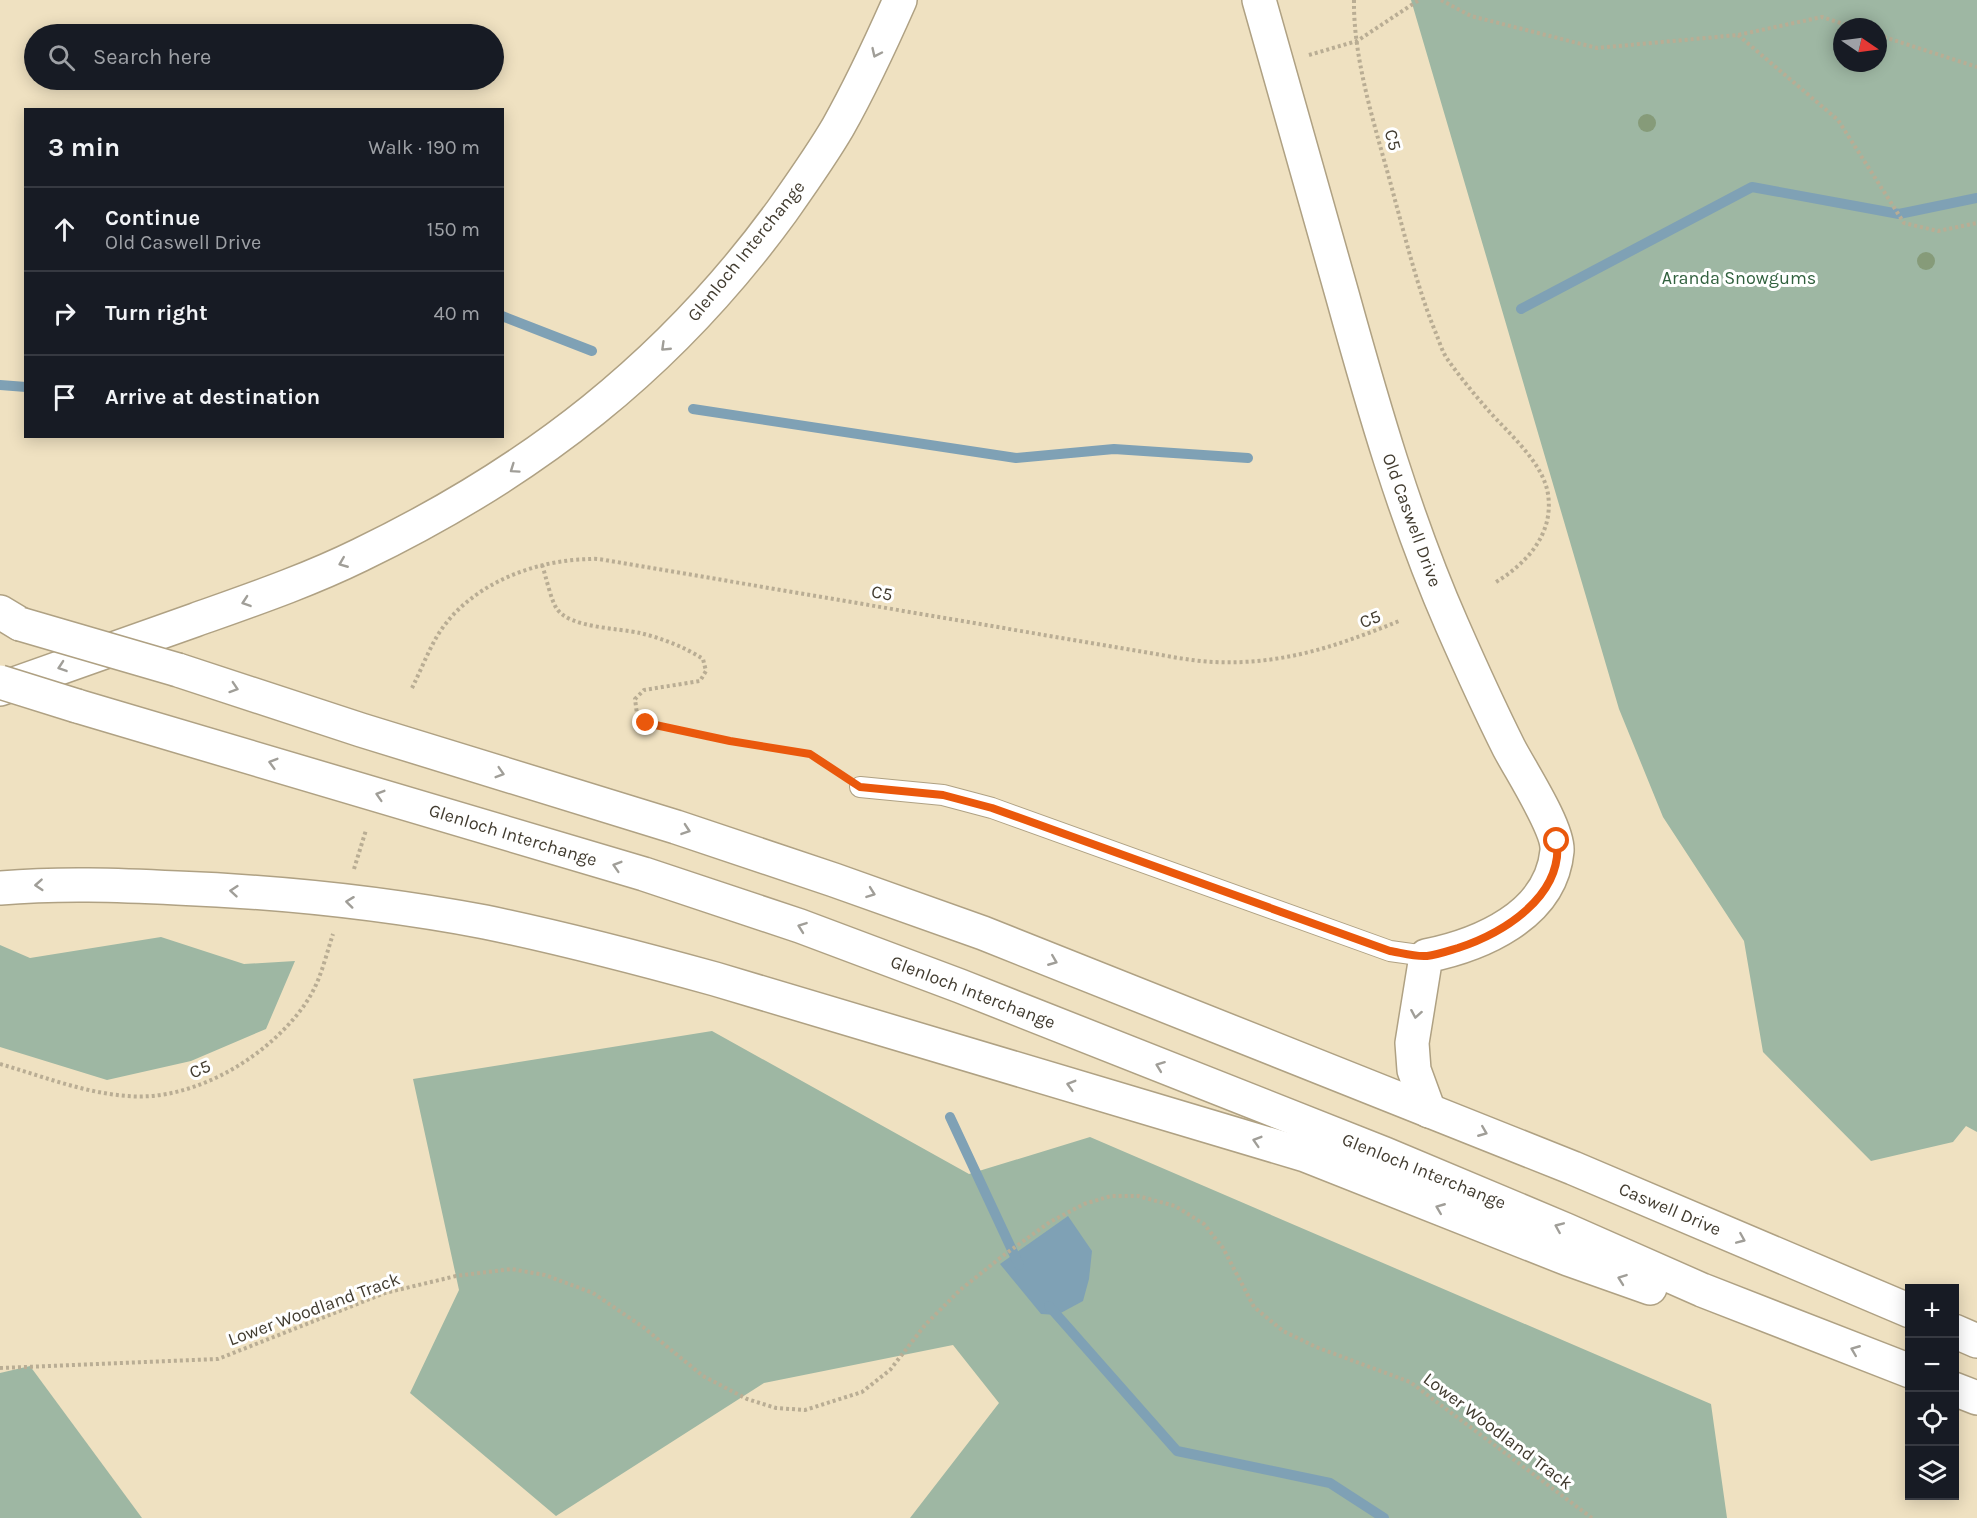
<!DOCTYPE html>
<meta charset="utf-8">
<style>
body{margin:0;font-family:Karla,sans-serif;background:#242831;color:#f1f3f6}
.controls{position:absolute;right:18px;bottom:18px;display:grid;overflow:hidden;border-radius:0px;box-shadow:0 3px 15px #0003}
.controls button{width:54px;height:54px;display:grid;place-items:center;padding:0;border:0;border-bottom:2px solid #363941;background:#171b24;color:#f1f3f6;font:30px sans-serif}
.compass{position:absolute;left:1833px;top:18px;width:54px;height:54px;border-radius:50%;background:#171b24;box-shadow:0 3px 15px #0003;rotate:103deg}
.stop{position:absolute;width:18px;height:18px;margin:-14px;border:4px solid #ea580c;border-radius:50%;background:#fff}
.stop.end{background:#ea580c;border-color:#fff;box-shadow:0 2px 6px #0008}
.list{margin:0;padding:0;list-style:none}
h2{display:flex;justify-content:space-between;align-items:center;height:78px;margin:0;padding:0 24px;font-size:26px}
h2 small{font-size:20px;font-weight:400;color:#9ea1a6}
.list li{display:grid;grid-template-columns:39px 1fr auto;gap:18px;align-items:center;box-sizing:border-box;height:84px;padding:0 24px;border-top:2px solid #363941}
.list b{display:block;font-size:22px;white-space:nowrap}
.list p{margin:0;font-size:20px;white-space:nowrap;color:#9ea1a6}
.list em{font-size:20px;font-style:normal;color:#9ea1a6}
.icon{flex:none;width:33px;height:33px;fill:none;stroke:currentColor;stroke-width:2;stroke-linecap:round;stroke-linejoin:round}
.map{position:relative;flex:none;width:1977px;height:1518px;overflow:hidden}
.search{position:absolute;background:#171b24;box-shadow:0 3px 15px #0003;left:24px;top:24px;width:480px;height:66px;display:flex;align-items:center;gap:15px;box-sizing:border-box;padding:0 21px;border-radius:33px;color:#9ea1a6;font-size:22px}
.panel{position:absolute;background:#171b24;box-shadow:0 3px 15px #0003;left:24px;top:108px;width:480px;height:330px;border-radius:0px}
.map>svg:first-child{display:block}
.green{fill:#9eb7a3;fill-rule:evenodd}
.water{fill:#7fa1b5}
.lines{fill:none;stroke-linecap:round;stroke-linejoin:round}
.stream{stroke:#7fa1b5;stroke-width:10}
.lane-casing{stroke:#afa183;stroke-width:22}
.street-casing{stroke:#afa183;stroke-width:36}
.highway-casing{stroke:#afa183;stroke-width:36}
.path{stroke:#b9ad94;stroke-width:4;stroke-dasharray:3 3;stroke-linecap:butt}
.lane{stroke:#fff;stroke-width:20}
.street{stroke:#fff;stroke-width:33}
.highway{stroke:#fff;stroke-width:33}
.highway-bridge-casing{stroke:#afa183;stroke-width:36;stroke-linecap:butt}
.highway-bridge{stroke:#fff;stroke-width:33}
.tree{fill:#869b79}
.oneway{stroke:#a09e98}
.route{stroke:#ea580c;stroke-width:8}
.labels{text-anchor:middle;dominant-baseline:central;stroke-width:6;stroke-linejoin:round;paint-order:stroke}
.street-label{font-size:18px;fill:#423c30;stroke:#fff}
.park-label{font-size:18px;fill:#31613e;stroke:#fff}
</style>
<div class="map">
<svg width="1977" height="1518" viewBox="0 0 1977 1518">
<rect width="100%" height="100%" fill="#efe1c1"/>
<g class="green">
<path d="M1411,0H1977V1132L1966,1126L1953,1142L1871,1161L1763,1052L1744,941L1663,817L1619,709ZM1842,27H1878V63H1842Z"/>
<polygon points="161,937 244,964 295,961 266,1029 191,1061 107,1080 0,1047 0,945 30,958"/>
<polygon points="712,1031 969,1174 1090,1137 1711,1404 1727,1518 910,1518 999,1403 953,1345 764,1383 556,1516 410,1393 459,1290 413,1079"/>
<polygon points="30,1366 142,1518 0,1518 0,1373"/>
</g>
<polygon class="water" points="1068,1216 1092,1251 1089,1279 1083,1301 1057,1315 1041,1314 1000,1264"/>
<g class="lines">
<g class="stream">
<polyline points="1521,309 1752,187 1899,214 1977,198"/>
<polyline points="502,316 592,351"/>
<polyline points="0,385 26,387"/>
<polyline points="693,409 1016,458 1114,449 1248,458"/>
<polyline points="950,1117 1019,1265"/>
<polyline points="1049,1306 1177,1451 1330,1483 1384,1518"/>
</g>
<defs>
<polyline id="lane" points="860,787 943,795 992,808 1390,951 1426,956"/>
<path id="street" d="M1259,0C1286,98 1314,196 1342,294C1373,406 1405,518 1452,625C1470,666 1489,708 1509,748C1521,771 1559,829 1557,851C1551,916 1480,945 1426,956L1412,1043L1414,1070L1429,1111"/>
<g id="highway">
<polyline points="0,612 20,624"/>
<polyline points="178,670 361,730 676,827 834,880 983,933 1573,1168 1910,1311"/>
<path d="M0,689C65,666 130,643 195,620C251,600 307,581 360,555C532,472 669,366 782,211C801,184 821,156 838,127C861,86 881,43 900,0"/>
<polyline points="77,706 644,874 800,926 960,986 1385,1154 1566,1230 1702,1290 1910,1371"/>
<path d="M0,888C59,883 118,885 177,888C280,892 384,903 485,922C563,938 639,958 715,979L1305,1155L1568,1259L1650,1288"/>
<polyline points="1954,1331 1977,1341"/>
<polyline points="1954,1389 1977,1398"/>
</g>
</defs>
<use href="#lane" class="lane-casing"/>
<use href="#street" class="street-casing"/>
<use href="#highway" class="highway-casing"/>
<g class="path">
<path d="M1354,0C1353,64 1379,138 1395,200C1407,244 1418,289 1435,331C1439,340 1442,352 1448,360C1460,377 1474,394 1488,410C1508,433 1543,462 1548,494C1554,534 1527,563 1496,582"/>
<polyline points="1441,0 1471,16 1597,48 1738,35 1822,17 1853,27"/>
<polyline points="1738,35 1838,120 1904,223 1938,231 1977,223"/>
<polyline points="1878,35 1977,67"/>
<polyline points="1309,55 1357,41 1419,0"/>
<path d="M542,565C546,576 551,601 557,609C570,628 618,628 640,633C661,638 685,647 703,659L706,671L700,681L644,690L635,699L637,714L646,723L730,741L810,754L838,772"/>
<path d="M412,688C420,672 427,654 436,638C466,586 532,560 590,559C599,558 608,561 617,562L1132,650C1159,654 1188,661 1215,662C1282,665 1338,646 1399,621"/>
<polyline points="354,869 366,830"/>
<path d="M0,1064C42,1076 84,1093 128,1096C195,1102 274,1054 309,998C321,979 326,955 333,934"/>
<polyline points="0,1368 218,1359 385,1293 456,1276 511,1269 545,1275 593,1293 643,1327 703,1376 747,1399 776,1408 805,1410 862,1392 890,1370 925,1325 960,1290 1000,1258 1050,1222 1084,1204 1111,1196 1138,1196 1175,1206 1204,1224 1223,1248 1254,1307 1283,1331 1316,1347 1410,1382 1592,1518"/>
</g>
<use href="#lane" class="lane"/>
<use href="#street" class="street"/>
<use href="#highway" class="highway"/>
<defs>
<g id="highway-bridge">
<polyline points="20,624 178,670"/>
<polyline points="0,682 77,706"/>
</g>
</defs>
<use href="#highway-bridge" class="highway-bridge-casing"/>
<use href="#highway-bridge" class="highway-bridge"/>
</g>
<g class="tree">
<circle cx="1647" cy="123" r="9"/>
<circle cx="1926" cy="261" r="9"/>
</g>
<defs><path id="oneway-chevron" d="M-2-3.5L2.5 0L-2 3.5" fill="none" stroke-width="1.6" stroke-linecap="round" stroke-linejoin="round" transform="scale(1.5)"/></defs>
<g class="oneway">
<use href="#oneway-chevron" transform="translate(876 53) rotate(115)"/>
<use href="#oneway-chevron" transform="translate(665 347) rotate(136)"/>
<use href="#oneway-chevron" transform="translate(514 469) rotate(145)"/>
<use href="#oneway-chevron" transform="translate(343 563) rotate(158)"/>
<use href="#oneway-chevron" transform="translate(246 602) rotate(161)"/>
<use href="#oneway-chevron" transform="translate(62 667) rotate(161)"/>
<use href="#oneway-chevron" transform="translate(234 688) rotate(18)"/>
<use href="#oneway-chevron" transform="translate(273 763) rotate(-164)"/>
<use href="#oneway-chevron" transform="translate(500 773) rotate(17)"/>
<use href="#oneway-chevron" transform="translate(380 795) rotate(-163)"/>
<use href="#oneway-chevron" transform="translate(686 830) rotate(19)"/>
<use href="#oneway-chevron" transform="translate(617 866) rotate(-163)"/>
<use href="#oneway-chevron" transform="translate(39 885) rotate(176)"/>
<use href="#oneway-chevron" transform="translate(234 891) rotate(-175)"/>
<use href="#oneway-chevron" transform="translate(871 893) rotate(20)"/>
<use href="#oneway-chevron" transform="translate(350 902) rotate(-173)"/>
<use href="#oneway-chevron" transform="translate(802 927) rotate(-160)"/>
<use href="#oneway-chevron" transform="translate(1053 961) rotate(22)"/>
<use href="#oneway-chevron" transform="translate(1416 1014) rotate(100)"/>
<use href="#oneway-chevron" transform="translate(1160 1066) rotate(-159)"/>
<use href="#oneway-chevron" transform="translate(1071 1085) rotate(-164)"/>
<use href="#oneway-chevron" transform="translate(1483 1132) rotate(22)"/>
<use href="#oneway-chevron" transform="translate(1257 1141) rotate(-163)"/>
<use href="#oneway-chevron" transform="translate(1440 1208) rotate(-158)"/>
<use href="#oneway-chevron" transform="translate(1559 1227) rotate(-157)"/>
<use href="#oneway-chevron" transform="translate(1741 1239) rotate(23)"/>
<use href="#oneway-chevron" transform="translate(1622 1279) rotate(-160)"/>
<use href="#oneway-chevron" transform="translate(1855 1350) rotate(-158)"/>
</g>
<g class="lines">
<path class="route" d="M646,723L730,741L810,754L860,787L943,795L992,808L1390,951C1402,953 1415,957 1427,956C1437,955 1448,951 1458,948C1503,933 1563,897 1557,841"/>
</g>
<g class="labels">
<g class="street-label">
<text transform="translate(1393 140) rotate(75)">C5</text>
<text transform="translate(746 251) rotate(-51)">Glenloch Interchange</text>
<text transform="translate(1412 520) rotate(70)">Old Caswell Drive</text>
<text transform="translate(882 593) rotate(10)">C5</text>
<text transform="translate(1370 619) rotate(-22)">C5</text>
<text transform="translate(513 835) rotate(17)">Glenloch Interchange</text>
<text transform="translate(973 992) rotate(21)">Glenloch Interchange</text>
<text transform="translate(200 1069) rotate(-23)">C5</text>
<text transform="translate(1424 1171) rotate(22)">Glenloch Interchange</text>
<text transform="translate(1670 1209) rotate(23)">Caswell Drive</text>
<text transform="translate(314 1309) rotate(-20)">Lower Woodland Track</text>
<text transform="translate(1498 1431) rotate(37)">Lower Woodland Track</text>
</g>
<g class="park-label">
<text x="1739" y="278">Aranda Snowgums</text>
</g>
</g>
</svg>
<div class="controls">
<button>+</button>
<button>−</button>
<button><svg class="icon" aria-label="locate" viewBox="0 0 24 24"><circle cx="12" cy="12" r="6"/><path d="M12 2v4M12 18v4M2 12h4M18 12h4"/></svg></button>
<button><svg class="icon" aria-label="layers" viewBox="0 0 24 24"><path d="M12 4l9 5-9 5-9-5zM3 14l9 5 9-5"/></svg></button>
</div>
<svg class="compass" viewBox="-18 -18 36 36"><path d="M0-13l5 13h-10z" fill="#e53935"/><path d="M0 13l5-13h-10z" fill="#9ea1a6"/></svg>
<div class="stop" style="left:1557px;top:841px"></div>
<div class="stop end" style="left:646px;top:723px"></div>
<div class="search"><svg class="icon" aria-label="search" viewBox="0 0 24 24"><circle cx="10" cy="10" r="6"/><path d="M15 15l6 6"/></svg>Search here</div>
<section class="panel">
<h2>3 min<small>Walk · 190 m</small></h2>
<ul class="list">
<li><svg class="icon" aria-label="ahead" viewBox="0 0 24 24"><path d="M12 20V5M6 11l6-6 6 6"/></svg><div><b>Continue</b><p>Old Caswell Drive</p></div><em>150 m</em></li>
<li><svg class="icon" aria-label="right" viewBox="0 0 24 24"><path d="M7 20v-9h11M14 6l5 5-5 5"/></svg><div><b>Turn right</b></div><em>40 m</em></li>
<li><svg class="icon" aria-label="arrive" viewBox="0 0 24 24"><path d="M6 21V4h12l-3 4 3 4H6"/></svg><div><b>Arrive at destination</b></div></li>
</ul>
</section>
</div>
